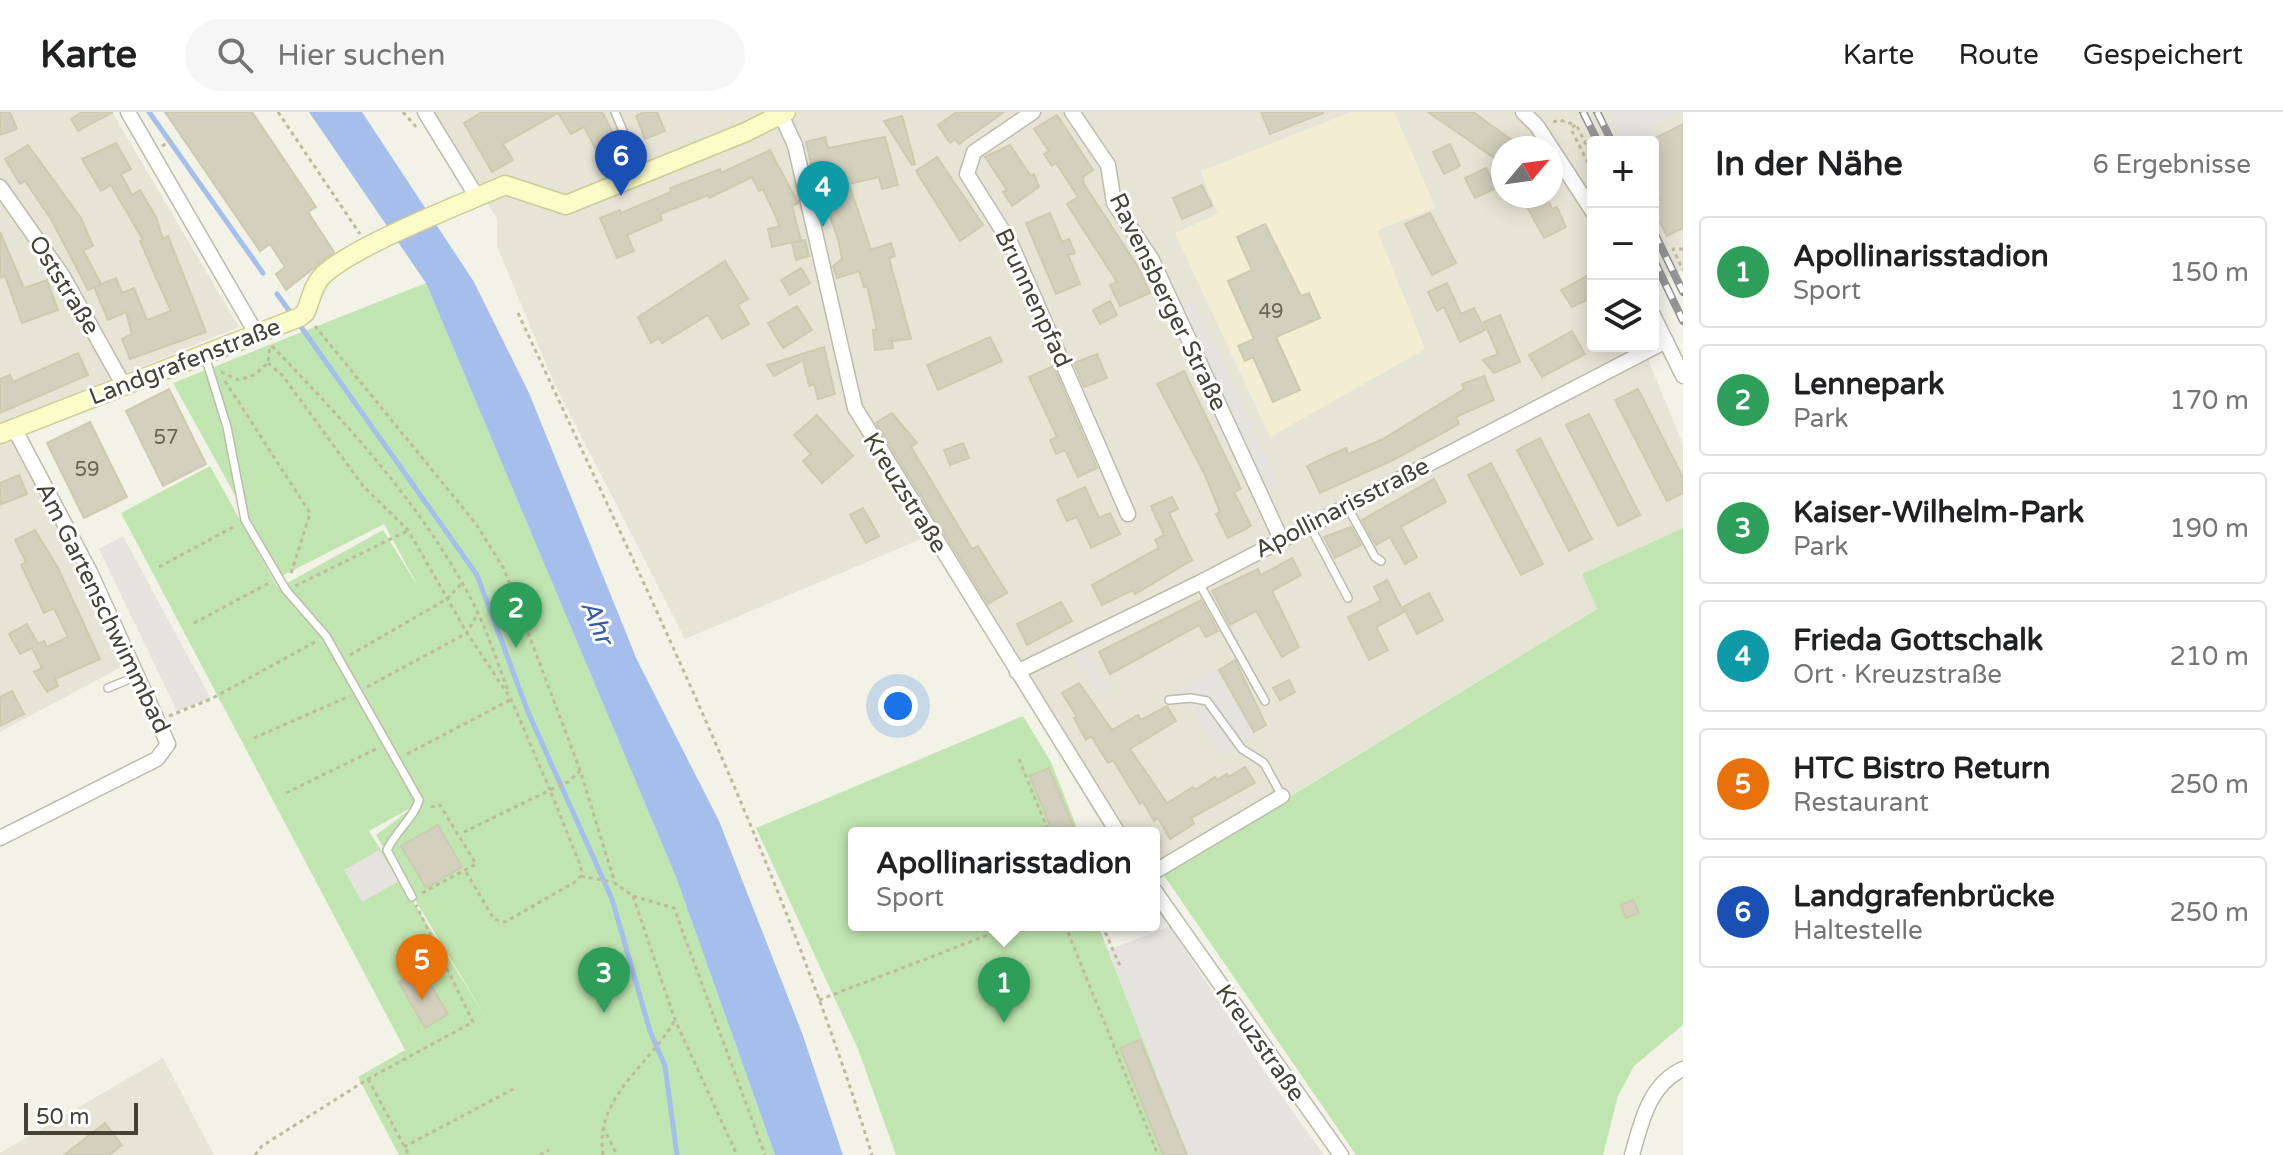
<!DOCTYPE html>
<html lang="de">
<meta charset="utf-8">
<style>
body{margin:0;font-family:"Varela Round",sans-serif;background:#f6f6f6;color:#202124}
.controls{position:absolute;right:24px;top:24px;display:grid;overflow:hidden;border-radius:8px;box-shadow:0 4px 20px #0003}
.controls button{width:72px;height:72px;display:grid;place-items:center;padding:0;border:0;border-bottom:2px solid #e0e0e0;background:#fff;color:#202124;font:40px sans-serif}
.compass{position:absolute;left:1491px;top:24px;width:72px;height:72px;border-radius:50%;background:#fff;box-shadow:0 4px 20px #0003;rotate:61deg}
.scale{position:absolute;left:24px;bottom:20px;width:114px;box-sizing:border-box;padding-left:8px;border:4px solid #454336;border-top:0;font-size:22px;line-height:28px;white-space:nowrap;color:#454336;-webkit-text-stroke:6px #fff;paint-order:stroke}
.you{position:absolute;left:898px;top:594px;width:28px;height:28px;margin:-20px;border:6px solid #fff;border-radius:50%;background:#1a73e8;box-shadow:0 0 0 12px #1a73e833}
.badge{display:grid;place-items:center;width:52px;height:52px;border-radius:50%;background:#7d4623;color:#fff;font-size:26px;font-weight:700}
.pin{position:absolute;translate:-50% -66px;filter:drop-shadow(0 2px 4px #0008)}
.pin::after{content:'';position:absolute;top:42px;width:28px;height:24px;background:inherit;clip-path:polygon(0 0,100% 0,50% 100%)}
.popup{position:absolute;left:848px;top:715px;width:312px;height:104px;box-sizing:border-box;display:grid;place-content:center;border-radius:8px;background:#fff;filter:drop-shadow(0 2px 6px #0005);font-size:26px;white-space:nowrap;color:#757577}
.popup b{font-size:30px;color:#202124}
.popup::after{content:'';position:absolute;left:50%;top:100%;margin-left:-16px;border:16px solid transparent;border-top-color:#fff}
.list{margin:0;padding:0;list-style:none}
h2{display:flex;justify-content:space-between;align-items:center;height:104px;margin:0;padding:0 32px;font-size:34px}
h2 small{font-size:26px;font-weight:400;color:#757577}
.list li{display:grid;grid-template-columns:52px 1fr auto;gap:24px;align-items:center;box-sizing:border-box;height:112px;margin:0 16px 16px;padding:0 16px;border:2px solid #e0e0e0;border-radius:8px}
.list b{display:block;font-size:30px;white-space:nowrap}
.list p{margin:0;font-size:26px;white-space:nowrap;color:#757577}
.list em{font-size:26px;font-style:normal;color:#757577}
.icon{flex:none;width:44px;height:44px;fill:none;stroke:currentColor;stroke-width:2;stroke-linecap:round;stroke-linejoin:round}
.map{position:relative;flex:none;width:1683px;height:1043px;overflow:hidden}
header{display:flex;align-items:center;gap:48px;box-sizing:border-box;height:112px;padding:0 40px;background:#fff;border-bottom:2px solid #e0e0e0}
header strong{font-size:38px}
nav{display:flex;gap:44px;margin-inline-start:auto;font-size:28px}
.search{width:560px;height:72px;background:#f6f6f6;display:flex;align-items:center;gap:20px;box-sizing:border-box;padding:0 28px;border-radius:44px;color:#757577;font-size:30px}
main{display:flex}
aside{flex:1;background:#fff}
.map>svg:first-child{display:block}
.residential{fill:#e6e5d5;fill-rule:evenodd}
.commercial{fill:#f3eed3}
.green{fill:#c1e5b1;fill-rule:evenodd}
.parking{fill:#e4e3de}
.water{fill:#a6beec}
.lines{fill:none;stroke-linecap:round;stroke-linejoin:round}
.stream{stroke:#a6beec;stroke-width:5}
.building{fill:#d3d0bd;stroke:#cecab0;stroke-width:2}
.lane-casing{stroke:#bdbbaa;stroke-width:10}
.street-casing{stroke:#bdbbaa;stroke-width:17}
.secondary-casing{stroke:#cdcc96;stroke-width:21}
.path{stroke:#bebb9c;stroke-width:3;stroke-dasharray:4 4;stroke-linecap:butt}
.lane{stroke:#fff;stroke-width:7}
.street{stroke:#fff;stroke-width:14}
.secondary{stroke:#fbfbc7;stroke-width:18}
.rail-casing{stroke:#959595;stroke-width:8}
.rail{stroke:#fff;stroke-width:5;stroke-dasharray:15;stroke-linecap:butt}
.labels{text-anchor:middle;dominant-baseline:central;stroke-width:6;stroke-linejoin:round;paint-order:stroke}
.number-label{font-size:20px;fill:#686658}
.street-label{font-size:24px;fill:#454336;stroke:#fff}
.water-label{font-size:26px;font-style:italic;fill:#355bab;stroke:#fff}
</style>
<header>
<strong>Karte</strong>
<div class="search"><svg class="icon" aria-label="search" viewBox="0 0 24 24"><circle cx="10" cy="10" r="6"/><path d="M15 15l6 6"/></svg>Hier suchen</div>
<nav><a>Karte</a><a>Route</a><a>Gespeichert</a></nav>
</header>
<main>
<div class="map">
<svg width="1683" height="1043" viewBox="0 0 1683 1043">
<rect width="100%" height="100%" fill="#f2f2e7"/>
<g class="residential">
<polygon points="0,0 112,0 239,215 5,310 125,553 0,620"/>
<path d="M431,0H1352L1201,60L1218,102L1377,118L1435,95L1394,0H1683V158L1653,173V30H1593V234H1646L1649,250L1683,332V416L1583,462L1598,496L1154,767V721H1107L926,425L685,527L553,269L497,134V107ZM1503,36H1551V84H1503Z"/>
<polygon points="163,946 214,1043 0,1043 0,1041"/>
</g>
<polygon class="commercial" points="1352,0 1394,0 1435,96 1377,118 1425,237 1270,325 1175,121 1218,102 1201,59"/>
<g class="green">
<path d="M426,171L676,765L775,1043H399L358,965L405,938L121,401L210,354L278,476L383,418L419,476L384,412L280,465L173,271ZM416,693L376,723L485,904L369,719Z"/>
<polygon points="1683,416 1683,913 1634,954 1618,984 1603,1043 1356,1043 1163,762 1597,497 1582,462"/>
<polygon points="1023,604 1051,650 1079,721 854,721 854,813 1098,813 1188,1043 896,1043 858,937 756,716"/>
</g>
<g class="parking">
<polygon points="1610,0 1680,0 1655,13 1658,22 1641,30 1625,30"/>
<polygon points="1195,189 1279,373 1268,379 1183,194"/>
<polygon points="123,424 211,587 177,599 99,437"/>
<polygon points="1084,539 1111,580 1101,586 1074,546"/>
<polygon points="1214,557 1256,628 1219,644 1179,578"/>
<polygon points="379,738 399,769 362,790 344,758"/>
<polygon points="1170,814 1265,961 1324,1043 1188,1043 1108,838"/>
</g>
<polygon class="water" points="309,0 362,0 474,170 529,281 637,548 719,709 802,921 843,1043 775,1043 676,765 426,171"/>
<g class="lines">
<g class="stream">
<polyline points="149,0 263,161"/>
<polyline points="277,182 293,204"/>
<polyline points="299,212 477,463 528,600 612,787 650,919 665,954 677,1043"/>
</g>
</g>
<g class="building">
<polygon points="0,0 10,0 17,17 0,23"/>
<polygon points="82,0 113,0 78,19 71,7"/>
<polygon points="165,0 252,0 316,95 308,100 334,140 286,178 276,162 285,155 270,132 260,139"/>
<polygon points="482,0 602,0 615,25 595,36 584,15 571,22 558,1 503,32 513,48 492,60 464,11"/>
<polygon points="644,0 657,0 665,19 645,27 636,4"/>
<polygon points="957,0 1004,0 959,32 955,27 950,31 938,13"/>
<polygon points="1261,0 1323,0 1323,1 1270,22"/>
<polygon points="1428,0 1473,0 1523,36 1503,36 1503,52"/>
<polygon points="1057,3 1093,58 1083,65 1084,72 1140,158 1150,181 1120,194 1110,173 1117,170 1067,92 1078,85 1056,51 1052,54 1044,42 1049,39 1034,17"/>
<polygon points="902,4 915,52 912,53 884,9"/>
<polygon points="1683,12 1683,116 1667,124 1653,97 1662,91 1653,74 1653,27"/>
<polygon points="825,25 828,36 885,25 898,73 882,77 879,65 849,72 871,138 891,131 895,144 889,146 911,227 892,229 893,236 875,238 873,218 877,218 867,174 864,175 859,159 837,166 833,154 842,147 839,131 823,82 818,83 806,30"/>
<polygon points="116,31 131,57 121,62 132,83 140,78 156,105 163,127 168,124 206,220 130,247 122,227 132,222 126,200 108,208 94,175 116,166 122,181 134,176 147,208 171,199 140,129 143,128 111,73 101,79 82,47"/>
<polygon points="1450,32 1460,54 1444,62 1433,40"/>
<polygon points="28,33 81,106 93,134 83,138 101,172 88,178 51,107 25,69 20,72 5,47"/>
<polygon points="1010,33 1031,64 1034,62 1039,75 1012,94 1003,80 1007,78 985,45"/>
<polygon points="770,38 798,91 792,94 801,128 772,135 768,117 780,114 763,77 759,79 752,65 709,86 708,83 660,102 662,108 627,123 634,139 617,146 600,106 620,98 621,101 671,80 670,76 720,57 721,61"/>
<polygon points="937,45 983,113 960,129 916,59"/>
<polygon points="1486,56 1496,76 1475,86 1465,66"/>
<polygon points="1202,73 1212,94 1182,107 1173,86"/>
<polygon points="1521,84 1546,84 1552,97 1557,95 1566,115 1544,126"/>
<polygon points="1050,101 1062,130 1069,127 1075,141 1068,143 1080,172 1056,182 1026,111"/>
<polygon points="1430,101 1456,151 1432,163 1405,112"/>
<polygon points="1265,112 1301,184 1309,181 1320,206 1276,225 1300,278 1273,290 1253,245 1245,249 1238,234 1254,227 1228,169 1252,158 1237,125"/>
<polygon points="0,120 24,176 47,168 58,198 22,211 5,164 0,166"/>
<polygon points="805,128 809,144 796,148 792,131"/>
<polygon points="725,149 748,187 738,193 749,212 722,227 708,203 662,231 659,226 651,231 638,205"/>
<polygon points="801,156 810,171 790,183 781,168"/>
<polygon points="1593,161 1593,185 1572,195 1561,178"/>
<polygon points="1447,171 1461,202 1474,196 1485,218 1460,230 1444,195 1437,199 1428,180"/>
<polygon points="1110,189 1117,203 1100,212 1093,198"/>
<polygon points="797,194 812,218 783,236 768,211"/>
<polygon points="1500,203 1520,250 1494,261 1483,248 1498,242 1484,210"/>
<polygon points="1572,219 1585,242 1542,265 1529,243"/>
<polygon points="990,225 1002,249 938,278 927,253"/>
<polygon points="824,235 835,282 818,287 814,272 809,274 803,248 774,264 767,253"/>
<polygon points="78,241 88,263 0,301 0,267 10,263 13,270"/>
<polygon points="1097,242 1107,266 1084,275 1074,251"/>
<polygon points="1053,254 1097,356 1078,365 1065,338 1056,342 1050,328 1057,325 1029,265"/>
<polygon points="1184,259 1241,377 1234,380 1251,414 1228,426 1216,402 1220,400 1205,363 1157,272"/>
<polygon points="1484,264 1494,288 1456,305 1459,312 1393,348 1320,381 1307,354 1346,336 1348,342 1383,327 1464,277 1462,272"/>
<polygon points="169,277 206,352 163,374 126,299"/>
<polygon points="1638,277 1683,366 1683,381 1667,389 1615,288"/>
<polygon points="892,301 917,331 911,335 972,437 978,434 1007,481 988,492 876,311"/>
<polygon points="1589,302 1640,403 1618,414 1566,313"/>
<polygon points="817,303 853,344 822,371 803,349 811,342 794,323"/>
<polygon points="90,310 127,385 84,406 47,331"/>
<polygon points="1540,326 1592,427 1569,439 1517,338"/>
<polygon points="963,331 969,346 950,353 944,338"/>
<polygon points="1491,351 1543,452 1521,463 1468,363"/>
<polygon points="19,363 27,382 0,393 0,371"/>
<polygon points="1434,367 1446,390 1401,415 1417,445 1405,452 1390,425 1376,433 1362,408"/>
<polygon points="1085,375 1099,406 1110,401 1120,422 1091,436 1077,405 1067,409 1057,388"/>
<polygon points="1172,385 1178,397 1169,401 1192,448 1135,482 1133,478 1102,493 1092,473 1159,436 1155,428 1164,423 1151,394"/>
<polygon points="863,396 879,424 866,431 850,403"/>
<polygon points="1351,415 1361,433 1335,446 1324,425"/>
<polygon points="35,418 58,456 100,547 55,567 58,574 47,580 34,560 42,556 32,536 20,542 9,522 27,512 38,532 44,529 47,535 68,525 54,496 44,501 21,453 26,450 15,428"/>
<polygon points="1292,446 1301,463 1272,479 1299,535 1282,545 1256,499 1230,513 1212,479 1258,457 1261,463"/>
<polygon points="1387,468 1404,500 1376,515 1388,538 1369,548 1348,505 1381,489 1374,475"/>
<polygon points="1429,481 1443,508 1417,522 1403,495"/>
<polygon points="1201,488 1218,519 1206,525 1199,513 1110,562 1099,540"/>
<polygon points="1061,490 1072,509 1027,533 1017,512"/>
<polygon points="1235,548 1266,613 1254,620 1219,558"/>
<polygon points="1289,568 1295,580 1280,588 1273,576"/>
<polygon points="1079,571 1112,618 1138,603 1141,608 1167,594 1176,609 1130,637 1167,691 1193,675 1195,678 1215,665 1217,668 1227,662 1228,665 1245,655 1255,671 1191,706 1194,712 1170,727 1158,706 1154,709 1143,690 1140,692 1113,648 1108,651 1091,624 1086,628 1074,606 1077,605 1062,581"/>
<polygon points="12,579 24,602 0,614 0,585"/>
<polygon points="1049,656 1076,721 1053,721 1030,664"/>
<polygon points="438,713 462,755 426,776 401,734"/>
<polygon points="1633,788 1639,801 1626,806 1621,793"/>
<polygon points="421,857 448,902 425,916 399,870"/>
<polygon points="1140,928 1187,1043 1163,1043 1120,936"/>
<polygon points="105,1011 122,1033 109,1043 64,1043"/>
</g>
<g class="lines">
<defs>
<g id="lane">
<polyline points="615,0 641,61"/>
<path d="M205,244L227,315L245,408L286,478L326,524L419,688C415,704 396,719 387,738L412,785"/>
<polyline points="1347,394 1375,445 1381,449"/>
<polyline points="1310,414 1348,486"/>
<polyline points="1199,471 1265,589"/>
<polyline points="108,576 137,564"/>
<polyline points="1169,588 1191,586 1207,589 1242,637 1264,651 1282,684"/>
</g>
<g id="street">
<polyline points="128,0 256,221"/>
<polyline points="425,0 477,85"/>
<polyline points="1033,0 974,40 967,62 1011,132 1128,402"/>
<polyline points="1072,0 1108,53 1114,91 1152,148 1281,427"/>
<polyline points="1523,0 1537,14 1593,100"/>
<polyline points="781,3 795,33 855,296 1118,721"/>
<polyline points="0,75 62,163 124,274"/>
<polyline points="1653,203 1683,264"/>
<polyline points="1017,560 1199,471 1666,229"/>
<polyline points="0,726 157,647 168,632 90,460 14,316"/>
<polyline points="1154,760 1282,684"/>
<polyline points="1154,778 1341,1043"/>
<path d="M1632,1043C1641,1011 1649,972 1683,957"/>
</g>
<path id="secondary" d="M0,322L300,205L305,201C311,189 312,174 323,163C357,132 460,93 505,73L566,93L746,20L786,0"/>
</defs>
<use href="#lane" class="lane-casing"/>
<use href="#street" class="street-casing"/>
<use href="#secondary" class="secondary-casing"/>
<g class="path">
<polyline points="278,0 360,122"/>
<polyline points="403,0 416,15"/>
<polyline points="1553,10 1560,8 1572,12"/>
<polyline points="162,34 172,28"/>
<polyline points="1593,47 1576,12 1571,17 1593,61"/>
<polyline points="1683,137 1673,137 1683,158"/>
<path d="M518,201C645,474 783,756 872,1043"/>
<polyline points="315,214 476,412 504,457 580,658 615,771 633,784 674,796 765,1043"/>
<path d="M272,234C350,315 428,399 478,501C490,527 499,555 509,581"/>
<polyline points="268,251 283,264 363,374 408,418 467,521 511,587 550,678 460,722"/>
<polyline points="221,260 239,268 254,263 268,251 270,233"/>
<polyline points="225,269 310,401 290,465"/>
<polyline points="159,455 235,414"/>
<polyline points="295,474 407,419"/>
<polyline points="194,511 269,471"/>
<polyline points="350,543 447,487 461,472"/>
<polyline points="367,575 467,521 478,501"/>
<polyline points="169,604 211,587 315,530"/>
<polyline points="254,626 350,584"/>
<polyline points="407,642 510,588"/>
<polyline points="1019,647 1049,721"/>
<polyline points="286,681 376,637"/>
<polyline points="466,760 494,807 505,810 575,770 581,764 581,755 550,678 568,670 580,659"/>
<polyline points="581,764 613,770"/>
<polyline points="422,781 476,752 440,693 427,696"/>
<polyline points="633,784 675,908 737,1043"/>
<polyline points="1065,813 1158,1043"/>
<polyline points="1102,813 1121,856"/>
<polyline points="819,888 1014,813"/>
<polyline points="368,967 409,1043"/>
<polyline points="603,1015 617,1043"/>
<polyline points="404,1035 515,976"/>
<polyline points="255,1043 262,1034 368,967 473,910 416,793"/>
<polyline points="540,1043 549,1038"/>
<path d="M603,1043C594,985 649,954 675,908"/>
</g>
<use href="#lane" class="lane"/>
<use href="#street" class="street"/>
<use href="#secondary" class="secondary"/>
<defs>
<g id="rail">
<polyline points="1583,0 1598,30"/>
<polyline points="1597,0 1612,30"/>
<polyline points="1653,118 1683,180"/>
<polyline points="1653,146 1683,209"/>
</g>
</defs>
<use href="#rail" class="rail-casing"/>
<use href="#rail" class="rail"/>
</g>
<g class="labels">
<g class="number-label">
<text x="1271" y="200">49</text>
<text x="166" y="326">57</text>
<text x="87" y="358">59</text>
</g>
<g class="street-label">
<text transform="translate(64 173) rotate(58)">Oststraße</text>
<text transform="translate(1033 186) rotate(65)">Brunnenpfad</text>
<text transform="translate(1168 190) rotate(64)">Ravensberger Straße</text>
<text transform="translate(185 250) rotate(-21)">Landgrafenstraße</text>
<text transform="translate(905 381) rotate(58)">Kreuzstraße</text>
<text transform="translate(1342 396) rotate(-27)">Apollinarisstraße</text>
<text transform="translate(103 496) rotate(64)">Am Gartenschwimmbad</text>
<text transform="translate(1260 931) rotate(55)">Kreuzstraße</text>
</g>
<g class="water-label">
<text transform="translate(597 510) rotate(67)">Ahr</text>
</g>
</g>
</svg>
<div class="controls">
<button>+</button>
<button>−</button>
<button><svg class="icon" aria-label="layers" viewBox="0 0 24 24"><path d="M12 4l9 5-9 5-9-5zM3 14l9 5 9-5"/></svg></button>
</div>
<svg class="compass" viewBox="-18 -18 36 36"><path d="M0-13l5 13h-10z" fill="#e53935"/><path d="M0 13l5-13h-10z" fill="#757577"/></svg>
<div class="scale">50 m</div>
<div class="you"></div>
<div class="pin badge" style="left:1004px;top:911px;background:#2e9e5b">1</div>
<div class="popup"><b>Apollinarisstadion</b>Sport</div>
<div class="pin badge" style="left:516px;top:536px;background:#2e9e5b">2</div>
<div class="pin badge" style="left:604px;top:901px;background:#2e9e5b">3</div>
<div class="pin badge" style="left:823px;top:115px;background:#0f9aa8">4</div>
<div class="pin badge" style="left:422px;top:888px;background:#e8710a">5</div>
<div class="pin badge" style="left:621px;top:84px;background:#1a4fb4">6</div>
</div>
<aside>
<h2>In der Nähe<small>6 Ergebnisse</small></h2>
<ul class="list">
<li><span class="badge" style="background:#2e9e5b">1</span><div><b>Apollinarisstadion</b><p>Sport</p></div><em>150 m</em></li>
<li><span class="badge" style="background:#2e9e5b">2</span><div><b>Lennepark</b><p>Park</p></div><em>170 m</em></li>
<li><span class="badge" style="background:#2e9e5b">3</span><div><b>Kaiser-Wilhelm-Park</b><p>Park</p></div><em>190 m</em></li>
<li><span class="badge" style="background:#0f9aa8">4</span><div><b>Frieda Gottschalk</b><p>Ort · Kreuzstraße</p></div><em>210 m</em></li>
<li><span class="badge" style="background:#e8710a">5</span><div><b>HTC Bistro Return</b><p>Restaurant</p></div><em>250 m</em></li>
<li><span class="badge" style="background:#1a4fb4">6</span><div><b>Landgrafenbrücke</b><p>Haltestelle</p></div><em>250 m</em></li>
</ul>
</aside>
</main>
